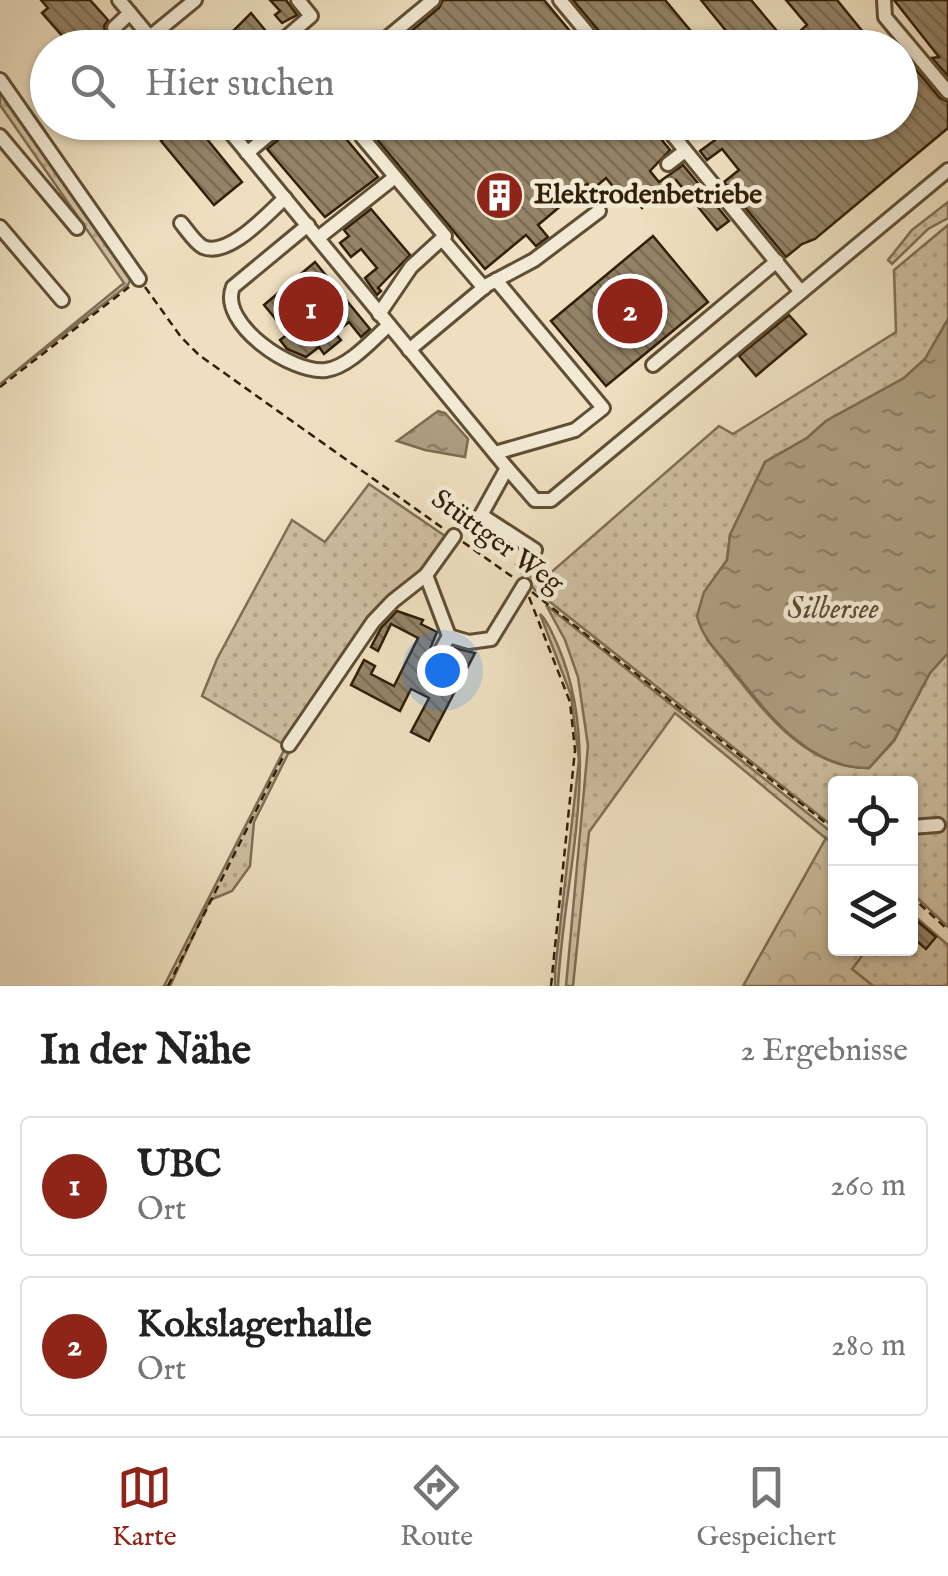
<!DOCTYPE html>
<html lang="de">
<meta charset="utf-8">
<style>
body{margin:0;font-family:"IM FELL English",serif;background:#f2f2f2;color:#222}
.controls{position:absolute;right:30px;bottom:30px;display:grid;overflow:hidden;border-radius:10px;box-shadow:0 2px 8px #0004}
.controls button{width:90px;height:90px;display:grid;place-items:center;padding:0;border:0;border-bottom:2px solid #e0e0e0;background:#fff;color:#222;font:50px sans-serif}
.you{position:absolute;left:442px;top:670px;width:35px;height:35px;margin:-25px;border:8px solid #fff;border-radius:50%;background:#1a73e8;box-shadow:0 0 0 15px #1a73e833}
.badge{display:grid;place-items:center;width:65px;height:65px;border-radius:50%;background:#8f2418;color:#fff;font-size:32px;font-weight:700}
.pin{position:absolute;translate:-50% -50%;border:5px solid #fff;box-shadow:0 2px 10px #0006}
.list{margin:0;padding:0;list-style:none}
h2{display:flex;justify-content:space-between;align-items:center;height:130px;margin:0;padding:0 40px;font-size:42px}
h2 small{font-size:32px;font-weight:400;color:#767676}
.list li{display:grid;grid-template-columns:65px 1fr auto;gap:30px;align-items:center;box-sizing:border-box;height:140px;margin:0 20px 20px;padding:0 20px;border:2px solid #e0e0e0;border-radius:10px}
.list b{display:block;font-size:38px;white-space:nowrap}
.list p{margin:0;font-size:32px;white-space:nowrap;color:#767676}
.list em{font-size:32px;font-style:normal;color:#767676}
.icon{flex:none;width:55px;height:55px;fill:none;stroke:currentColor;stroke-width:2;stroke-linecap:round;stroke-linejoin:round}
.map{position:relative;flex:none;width:948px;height:986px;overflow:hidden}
.search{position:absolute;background:#fff;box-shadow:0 2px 8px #0004;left:30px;right:30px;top:30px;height:110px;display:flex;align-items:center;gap:25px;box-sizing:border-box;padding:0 35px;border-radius:55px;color:#767676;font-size:38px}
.sheet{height:450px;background:#fff}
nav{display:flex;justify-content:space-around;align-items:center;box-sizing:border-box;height:140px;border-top:2px solid #e0e0e0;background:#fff;font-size:28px;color:#767676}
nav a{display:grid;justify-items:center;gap:5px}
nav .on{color:#8f2418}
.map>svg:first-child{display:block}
.grass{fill:url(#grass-dots);stroke:#7f6e54;stroke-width:2.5}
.forest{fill:url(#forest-crowns);stroke:#7f6e54;stroke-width:2.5}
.water{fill:url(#water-ripples);stroke:#7b6b50;stroke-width:2.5}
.building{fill:url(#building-back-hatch);stroke:#311f07;stroke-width:2.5}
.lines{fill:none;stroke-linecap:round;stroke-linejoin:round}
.minor-casing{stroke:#604f35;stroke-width:18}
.path{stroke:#311f07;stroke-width:2.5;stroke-dasharray:8 5;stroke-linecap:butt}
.minor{stroke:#f3ead5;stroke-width:12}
.labels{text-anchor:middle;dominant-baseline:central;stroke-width:9;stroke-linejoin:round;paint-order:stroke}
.poi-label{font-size:28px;font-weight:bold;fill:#311f07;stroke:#f3ead5;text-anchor:start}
.street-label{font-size:28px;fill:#311f07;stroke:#f3ead5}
.water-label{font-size:30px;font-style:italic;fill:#5c4b31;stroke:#f3ead5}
</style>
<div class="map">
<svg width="948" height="986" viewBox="0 0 948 986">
<defs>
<pattern id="grass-dots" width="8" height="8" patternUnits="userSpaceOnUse" patternTransform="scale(2.5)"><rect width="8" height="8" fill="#cdbea0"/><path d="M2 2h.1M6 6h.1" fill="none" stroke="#b0a388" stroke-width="1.8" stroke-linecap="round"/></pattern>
<pattern id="forest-crowns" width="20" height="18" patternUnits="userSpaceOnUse" patternTransform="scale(2.5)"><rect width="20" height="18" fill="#cdbea0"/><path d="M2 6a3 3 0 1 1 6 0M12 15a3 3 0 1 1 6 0" fill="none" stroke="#b0a388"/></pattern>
<pattern id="water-ripples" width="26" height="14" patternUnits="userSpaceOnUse" patternTransform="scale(2.5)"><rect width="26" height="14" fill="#ad9e80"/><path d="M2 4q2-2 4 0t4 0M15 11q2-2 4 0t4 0" fill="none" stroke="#8d8067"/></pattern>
<pattern id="building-back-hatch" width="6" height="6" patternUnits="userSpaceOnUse" patternTransform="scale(2.5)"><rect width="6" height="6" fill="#938367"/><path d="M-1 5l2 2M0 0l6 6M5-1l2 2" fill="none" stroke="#796b53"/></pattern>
</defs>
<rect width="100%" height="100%" fill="#eddfbf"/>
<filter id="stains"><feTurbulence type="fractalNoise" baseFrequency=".002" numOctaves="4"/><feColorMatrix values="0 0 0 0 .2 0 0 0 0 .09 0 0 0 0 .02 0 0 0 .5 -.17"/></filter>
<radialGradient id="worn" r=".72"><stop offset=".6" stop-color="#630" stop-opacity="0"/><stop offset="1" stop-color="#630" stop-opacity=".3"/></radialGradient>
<g class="grass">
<polygon points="0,84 131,278 128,285 0,384 124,283 0,105"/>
<polygon points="948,202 948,218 928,229 892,264 888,260 912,230"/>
<path d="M948,225V319L925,359L904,378L826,421L807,438L765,462L730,535L727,560L720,571L707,640C749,689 796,770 869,768L894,741L930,673L948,653V927L911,892L910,784H836L835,828L535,590L515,564L539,583L719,426L733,434L896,332L894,270Z"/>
<polygon points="369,484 448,538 417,579 391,597 291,748 254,822 250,866 232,891 210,900 170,986 164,986 286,746 202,696 217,659 292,520 325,542"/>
<polygon points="546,605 835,835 835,846 675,713 589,832 573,986 566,986 588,746 578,677 565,640"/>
<path d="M540,614C548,621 553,635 558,646C604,754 564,874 558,986H555V971L579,760L571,695Z"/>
<polygon points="911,913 948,945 948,986 873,986 852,969 867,949 910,948"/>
</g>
<polygon class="forest" points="826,838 835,846 836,948 867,949 852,969 873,986 743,986"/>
<g class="water">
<path d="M948,319V653L930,673L894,740L869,768C809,769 769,715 735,673C721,655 702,639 697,616L704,592L727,560L730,535L765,462L807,438L826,421L904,378L925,359Z"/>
<polygon points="438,411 445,413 468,439 465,457 425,450 397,441"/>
</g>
<g class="building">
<polygon points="41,0 90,0 108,20 104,26 106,34 112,38 120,36 124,40 115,48 81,48 76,42 71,46 42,13 48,8"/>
<polygon points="270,0 286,0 297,15 282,23 275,15 280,11"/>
<polygon points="443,0 544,0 584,48 391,48 439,8"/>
<polygon points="573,0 665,0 705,48 613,48"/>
<polygon points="701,0 751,0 787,43 807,25 786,0 837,0 876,48 740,48"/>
<polygon points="894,0 948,0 948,76 932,58 939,57"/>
<polygon points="251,13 265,30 246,45 234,30"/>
<polygon points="900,53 905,57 907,68 912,65 940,98 948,102 948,128 815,239 802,244 786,257 724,182 739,170 722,149 707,160 700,151 715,140 700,122 900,122"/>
<polygon points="184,122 193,122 242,182 214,205 161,141"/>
<polygon points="294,122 647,122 670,150 650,171 659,182 683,165 729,221 717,230 676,180 642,208 631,196 625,201 606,178 592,190 587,184 538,225 548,237 536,246 526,235 485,269 365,125 356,129 347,140 378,177 325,217 267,149 290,130"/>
<polygon points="371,209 410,255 378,288 381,291 377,295 365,278 377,268 361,249 351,257 340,243 349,236 344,230"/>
<polygon points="653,236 708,302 606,386 551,321"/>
<polygon points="315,262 370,329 361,337 349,322 335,333 341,340 324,354 319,347 306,357 287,349 280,340 288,334 264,305"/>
<polygon points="789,315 806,334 756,376 739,356"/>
<polygon points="397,611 423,620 421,624 437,632 423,666 441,675 455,648 475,653 429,741 411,732 429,698 411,689 400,711 351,685 364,660 375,666 371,674 394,686 418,638 391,624 378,651 371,647 381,628"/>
<polygon points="910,915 936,937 926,949 910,935"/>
</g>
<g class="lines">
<defs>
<g id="minor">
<polyline points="119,0 159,48"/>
<polyline points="560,0 600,48"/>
<polyline points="884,0 885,17 948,92"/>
<polyline points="114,28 130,13"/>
<polyline points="150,37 195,0"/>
<polyline points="274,48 311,16 298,0"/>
<polyline points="375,48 433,0"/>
<polyline points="0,80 139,279"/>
<polyline points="222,122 507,468 535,500 551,500 948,170"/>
<polyline points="662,122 801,292"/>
<polyline points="0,136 77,228"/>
<polyline points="362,137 445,236 411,267 379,314"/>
<polyline points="247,153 284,122"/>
<polyline points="668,164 685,151"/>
<path d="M181,223C187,230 195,243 203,247C229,258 268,213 285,198"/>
<path d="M308,225L233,287C218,323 291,374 326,370C349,367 373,339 389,325"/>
<polyline points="0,227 62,300"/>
<polyline points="318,238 395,177"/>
<polyline points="442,239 484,288"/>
<polyline points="409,350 487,285 534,260 599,211"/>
<polyline points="653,365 777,261"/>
<polyline points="495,453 575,430 603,408 496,280"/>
<polyline points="507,468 481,515 535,550"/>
<polyline points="426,575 449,636"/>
<polyline points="438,656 449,636 469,642 491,639 524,585"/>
<polyline points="289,745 373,622 393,601 426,575 454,536"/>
<polyline points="910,827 938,825"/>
</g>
</defs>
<use href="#minor" class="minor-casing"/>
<g class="path">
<polyline points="145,287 181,337 199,355 444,529"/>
<polyline points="0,387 129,287"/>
<polyline points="463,542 514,578"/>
<polyline points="532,592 836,831"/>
<polyline points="529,597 570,702 575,750 551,986"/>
<polyline points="910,895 948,930"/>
<polyline points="168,986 284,755"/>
</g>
<use href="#minor" class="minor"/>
</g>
<defs>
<symbol id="building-disc" viewBox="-11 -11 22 22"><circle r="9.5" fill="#8f2418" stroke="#f3ead5"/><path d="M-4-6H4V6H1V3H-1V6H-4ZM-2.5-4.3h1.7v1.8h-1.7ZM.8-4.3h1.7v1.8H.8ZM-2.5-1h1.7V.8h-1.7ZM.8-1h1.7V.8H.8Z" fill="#fff"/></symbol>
</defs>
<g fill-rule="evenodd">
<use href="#building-disc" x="472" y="168" width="55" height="55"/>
</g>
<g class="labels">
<g class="poi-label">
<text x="534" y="195">Elektrodenbetriebe</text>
</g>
<g class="street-label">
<text transform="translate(497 542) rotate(36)">Stüttger Weg</text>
</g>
<g class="water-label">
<text x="833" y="610">Silbersee</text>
</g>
</g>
<rect width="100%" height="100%" filter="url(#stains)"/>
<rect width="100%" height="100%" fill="url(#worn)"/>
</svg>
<div class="controls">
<button><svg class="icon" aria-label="locate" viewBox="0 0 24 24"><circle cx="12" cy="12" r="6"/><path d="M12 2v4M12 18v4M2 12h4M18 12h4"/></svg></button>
<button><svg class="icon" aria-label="layers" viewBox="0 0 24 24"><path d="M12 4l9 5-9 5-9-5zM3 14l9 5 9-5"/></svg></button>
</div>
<div class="you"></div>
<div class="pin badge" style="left:311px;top:309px">1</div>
<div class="pin badge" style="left:630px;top:311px">2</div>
<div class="search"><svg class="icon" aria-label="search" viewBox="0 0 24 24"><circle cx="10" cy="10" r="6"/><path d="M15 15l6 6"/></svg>Hier suchen</div>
</div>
<section class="sheet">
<h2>In der Nähe<small>2 Ergebnisse</small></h2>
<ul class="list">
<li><span class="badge">1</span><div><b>UBC</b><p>Ort</p></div><em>260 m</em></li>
<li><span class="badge">2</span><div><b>Kokslagerhalle</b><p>Ort</p></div><em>280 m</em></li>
</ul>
</section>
<nav>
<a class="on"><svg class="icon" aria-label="map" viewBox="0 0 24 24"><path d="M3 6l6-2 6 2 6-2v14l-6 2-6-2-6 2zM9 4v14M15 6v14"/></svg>Karte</a>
<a><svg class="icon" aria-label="directions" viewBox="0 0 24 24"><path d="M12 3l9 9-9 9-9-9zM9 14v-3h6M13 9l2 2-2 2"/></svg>Route</a>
<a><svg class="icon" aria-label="saved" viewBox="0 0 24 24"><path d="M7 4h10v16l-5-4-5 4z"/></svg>Gespeichert</a>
</nav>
